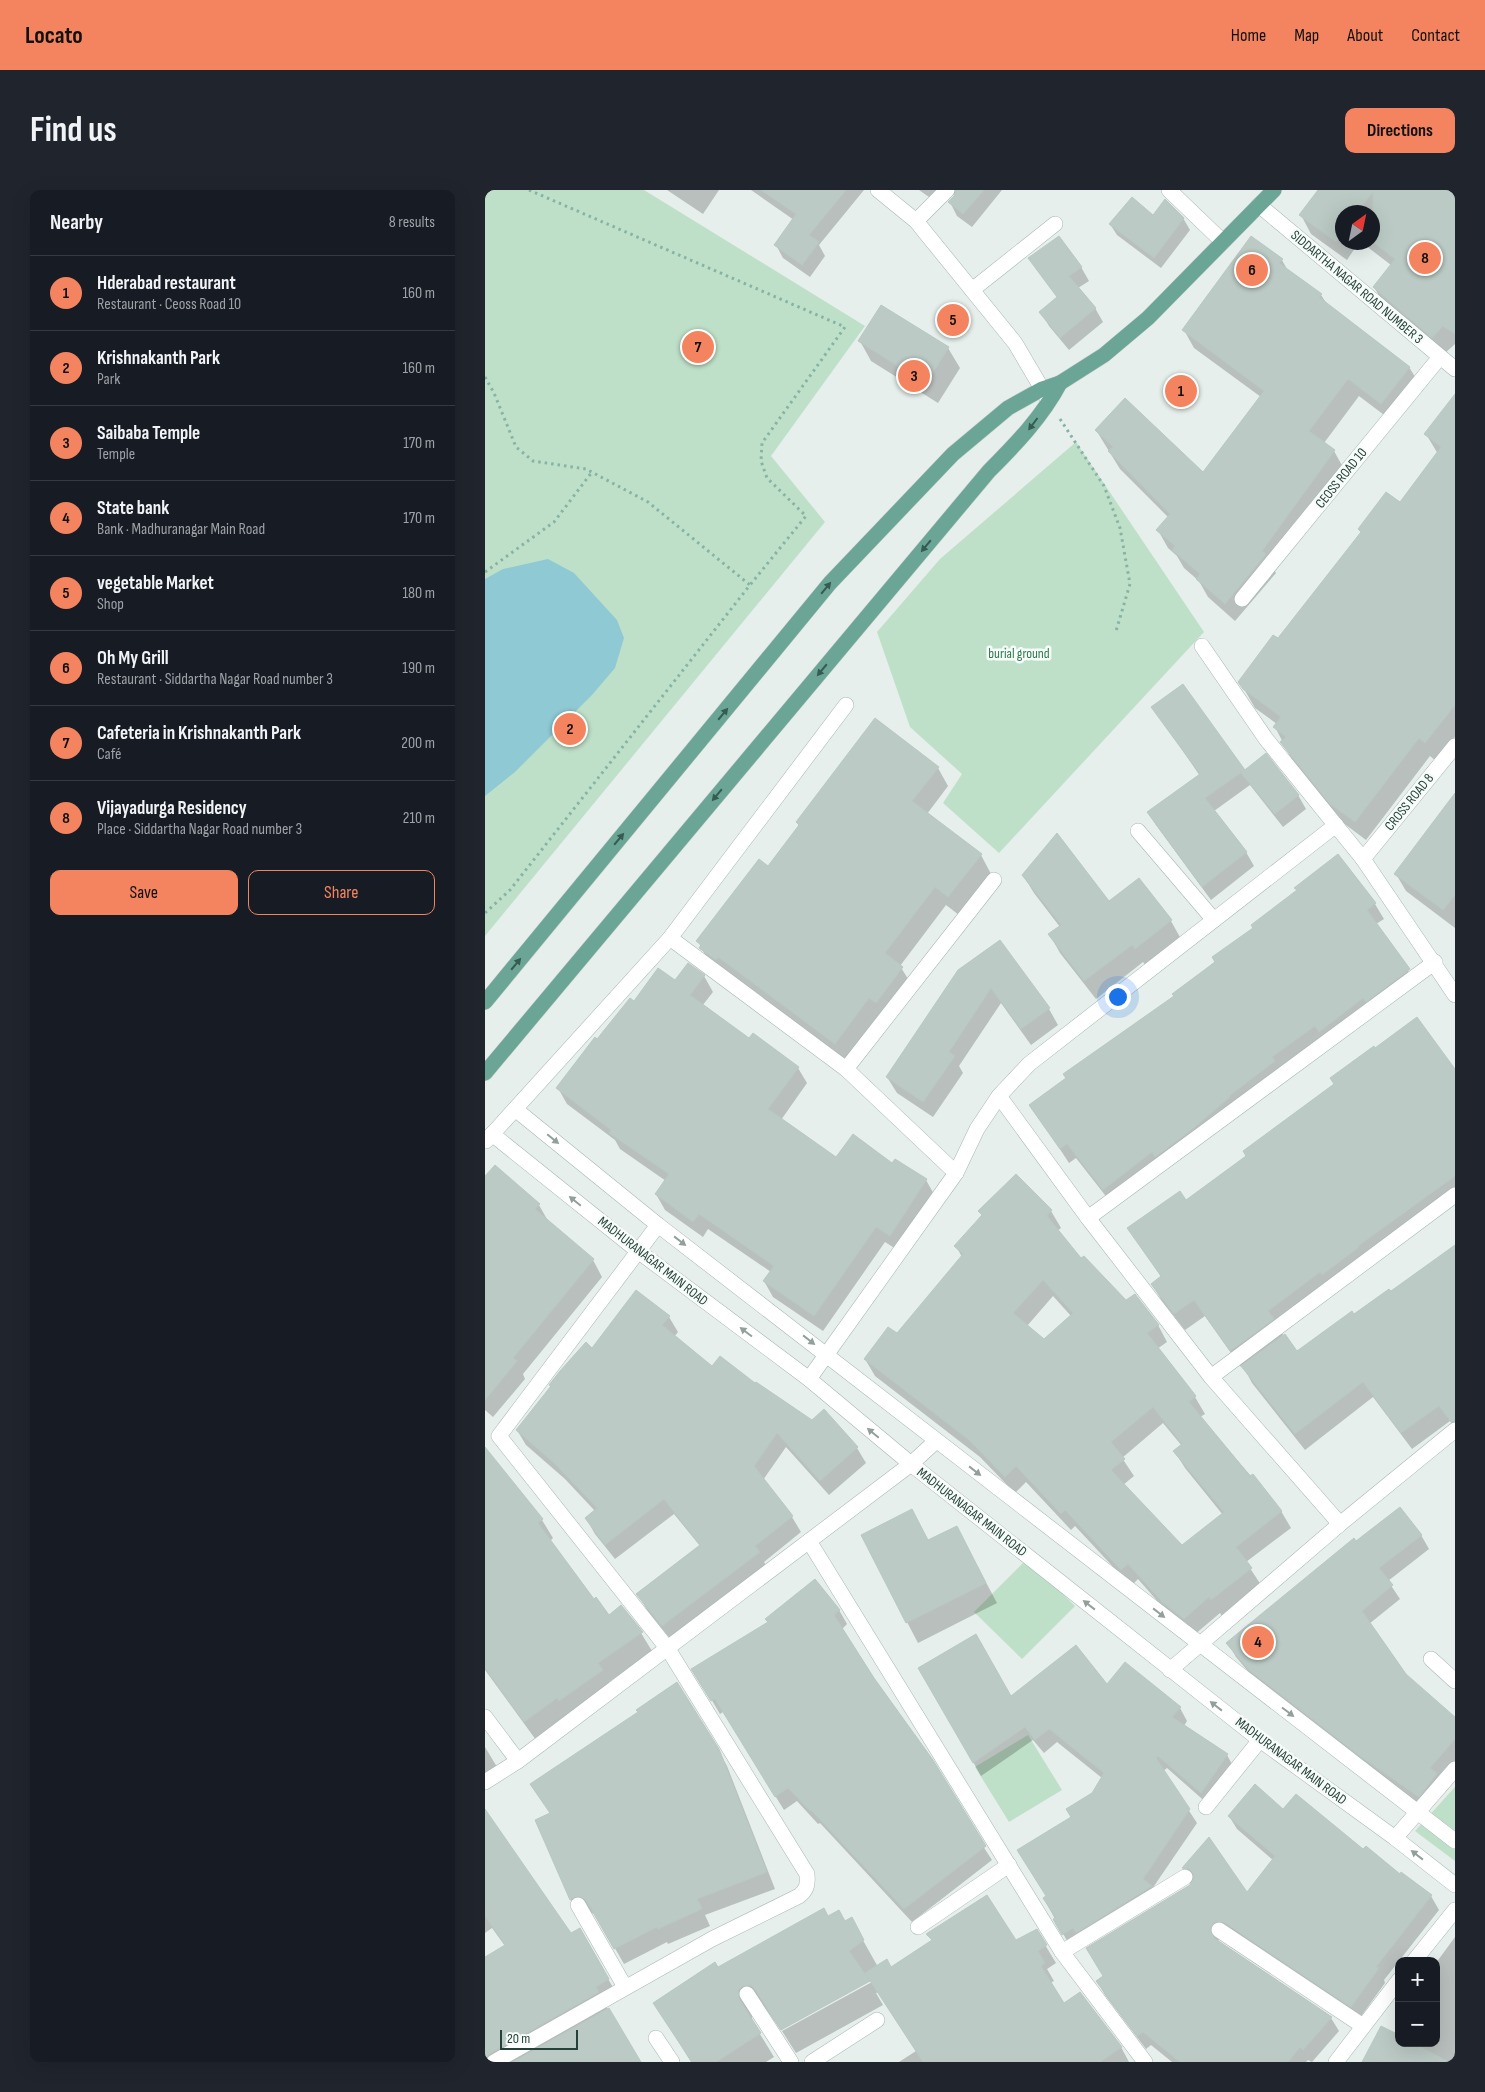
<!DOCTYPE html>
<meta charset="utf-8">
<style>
body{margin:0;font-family:"Sofia Sans Condensed",sans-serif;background:#20242c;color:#f1f3f6}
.controls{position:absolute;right:15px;bottom:15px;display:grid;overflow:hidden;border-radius:10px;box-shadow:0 5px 20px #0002}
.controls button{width:45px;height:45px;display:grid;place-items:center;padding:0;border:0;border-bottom:1px solid #363941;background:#171b24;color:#f1f3f6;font:25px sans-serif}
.compass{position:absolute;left:850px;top:15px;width:45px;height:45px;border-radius:50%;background:#171b24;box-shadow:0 5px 20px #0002;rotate:33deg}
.scale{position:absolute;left:15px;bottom:12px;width:78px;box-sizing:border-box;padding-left:5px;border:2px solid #24423a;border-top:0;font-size:14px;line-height:18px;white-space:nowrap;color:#24423a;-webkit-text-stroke:4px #f7fbf9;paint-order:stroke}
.you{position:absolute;left:632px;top:806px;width:18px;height:18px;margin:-12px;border:4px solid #fff;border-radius:50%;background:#1a73e8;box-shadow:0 0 0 8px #1a73e833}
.badge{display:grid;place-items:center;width:32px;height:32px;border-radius:50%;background:#f4845f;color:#111;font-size:16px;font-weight:700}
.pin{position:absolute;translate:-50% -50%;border:2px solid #fff;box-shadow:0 1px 5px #0006}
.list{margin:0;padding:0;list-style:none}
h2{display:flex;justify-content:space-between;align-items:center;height:65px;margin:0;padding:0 20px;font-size:21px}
h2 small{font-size:16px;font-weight:400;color:#9ea1a6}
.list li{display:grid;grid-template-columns:32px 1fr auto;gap:15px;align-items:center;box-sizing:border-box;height:75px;padding:0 20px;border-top:1px solid #363941}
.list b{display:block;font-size:19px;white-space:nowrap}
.list p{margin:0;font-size:16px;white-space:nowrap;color:#9ea1a6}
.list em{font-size:16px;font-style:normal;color:#9ea1a6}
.actions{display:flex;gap:10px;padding:15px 20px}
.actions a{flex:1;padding:11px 0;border:1px solid #f4845f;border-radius:10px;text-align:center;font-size:18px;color:#f4845f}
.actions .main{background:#f4845f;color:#111}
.map{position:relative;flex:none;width:970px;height:1872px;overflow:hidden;border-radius:10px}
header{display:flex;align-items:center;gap:30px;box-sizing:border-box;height:70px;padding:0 25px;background:#f4845f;color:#111}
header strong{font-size:24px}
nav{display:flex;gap:28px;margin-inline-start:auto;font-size:18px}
.intro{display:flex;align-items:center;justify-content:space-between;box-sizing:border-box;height:120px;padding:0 30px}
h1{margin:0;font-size:35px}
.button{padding:12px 22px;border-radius:10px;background:#f4845f;color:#111;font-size:18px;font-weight:700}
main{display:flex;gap:30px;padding:0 30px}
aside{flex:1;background:#171b24;border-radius:10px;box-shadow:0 5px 20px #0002}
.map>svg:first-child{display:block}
.green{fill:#bfe0c8}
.water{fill:#8ec9d4}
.shadow{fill:#0003;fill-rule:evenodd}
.building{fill:#bbcac4;stroke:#b8c9c2;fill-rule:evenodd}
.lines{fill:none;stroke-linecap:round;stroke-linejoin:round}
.minor-casing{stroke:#a8b8b2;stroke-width:16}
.major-casing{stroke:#c2cac8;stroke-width:16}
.path{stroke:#86b3a5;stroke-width:3;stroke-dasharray:2.5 4;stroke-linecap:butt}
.minor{stroke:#fff;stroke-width:15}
.major{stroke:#6aa596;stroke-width:15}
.oneway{fill:#365b51}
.oneway2{fill:#92a09c}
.labels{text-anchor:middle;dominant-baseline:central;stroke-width:5;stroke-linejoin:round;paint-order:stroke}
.street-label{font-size:14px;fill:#24423a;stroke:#f7fbf9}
.park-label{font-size:14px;fill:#2d7a4b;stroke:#f7fbf9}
</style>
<header>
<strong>Locato</strong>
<nav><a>Home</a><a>Map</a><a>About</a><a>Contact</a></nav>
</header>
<div class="intro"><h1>Find us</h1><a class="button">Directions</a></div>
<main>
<aside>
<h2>Nearby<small>8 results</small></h2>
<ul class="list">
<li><span class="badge">1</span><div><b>Hderabad restaurant</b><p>Restaurant · Ceoss Road 10</p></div><em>160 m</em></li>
<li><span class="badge">2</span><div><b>Krishnakanth Park</b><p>Park</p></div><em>160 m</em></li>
<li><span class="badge">3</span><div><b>Saibaba Temple</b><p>Temple</p></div><em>170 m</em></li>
<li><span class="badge">4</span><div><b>State bank</b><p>Bank · Madhuranagar Main Road</p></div><em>170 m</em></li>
<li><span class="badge">5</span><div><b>vegetable Market</b><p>Shop</p></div><em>180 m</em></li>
<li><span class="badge">6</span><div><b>Oh My Grill</b><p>Restaurant · Siddartha Nagar Road number 3</p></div><em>190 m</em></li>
<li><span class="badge">7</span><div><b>Cafeteria in Krishnakanth Park</b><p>Café</p></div><em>200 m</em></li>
<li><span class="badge">8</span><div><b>Vijayadurga Residency</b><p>Place · Siddartha Nagar Road number 3</p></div><em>210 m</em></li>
</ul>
<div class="actions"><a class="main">Save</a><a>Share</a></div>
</aside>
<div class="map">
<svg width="970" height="1872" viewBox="0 0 970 1872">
<rect width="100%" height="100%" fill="#e6efeb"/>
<g class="green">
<polygon points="0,0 159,0 380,136 286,266 340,332 0,746"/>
<polygon points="591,252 719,442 514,663 458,613 477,584 425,537 392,442 455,369"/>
<polygon points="542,1369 590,1416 537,1469 489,1422"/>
<polygon points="543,1545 577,1600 524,1632 490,1577"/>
<polygon points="970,1597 970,1671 930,1641"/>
</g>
<polygon class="water" points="63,369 89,383 132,430 139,448 130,478 107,505 30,582 0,606 0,389 18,379"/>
<g class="shadow">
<polygon points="182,0 234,0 218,24"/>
<polygon points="266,0 379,0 334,55 340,66 325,87 298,68 291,55 309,30"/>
<polygon points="434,0 517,0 487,37 472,26 465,12 470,5 467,4 454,14"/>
<polygon points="834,0 970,0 970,154 958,165 900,116 889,97 906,75 876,52 888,52 888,22 858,22 858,52 874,52 862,70 826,44 816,25"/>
<polygon points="669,27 698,28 705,40 676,78 632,45 625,34"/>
<polygon points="545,68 596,77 604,91 593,98 610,118 618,132 584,160 564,136 556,122 573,108"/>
<polygon points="797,70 803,81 836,105 842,114 924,177 935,195 907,231 874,206 839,253 849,261 859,279 788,378 791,383 750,431 723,407 714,391 699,378 692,366 683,358 673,340 684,328 635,279 611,240 718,284 776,207 709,158 699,140"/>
<polygon points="375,151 463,158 475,178 453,213 386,171"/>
<polygon points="970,212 970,547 951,571 945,566 881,650 857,632 807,570 790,537 792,534 770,518 755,492 793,450 877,344 874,339 916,314 953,264 941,244"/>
<polygon points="668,517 760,582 813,605 821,619 798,637 765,595 729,621 761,662 769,676 726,710 671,635 663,622 715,586"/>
<polygon points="453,578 463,596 442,624 496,665 506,684 474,725 461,715 415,776 428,797 361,872 226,777 213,751 283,677 314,636 312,632"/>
<polygon points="970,605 970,738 921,701 911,684"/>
<polygon points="853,666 890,714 899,729 891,734 932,794 627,1014 591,968 584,973 546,915 690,806"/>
<polygon points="538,685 686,731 696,749 661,776 658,772 611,809 575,763 565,745 575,737 549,703"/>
<polygon points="474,781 564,819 573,835 546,855 516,813 474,876 478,883 448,927 412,903 402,887"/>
<polygon points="219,786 228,802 217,816 265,850 313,878 322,893 296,930 351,968 408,974 441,990 450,1006 414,1061 400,1052 338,1141 288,1107 279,1091 286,1082 223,1039 218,1047 180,1020 171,1004 181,991 135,959 130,950 82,914 73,898 113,851 149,813 190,791"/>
<polygon points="890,860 970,881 970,1009 792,1137 812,1163 905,1102 970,1056 970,1237 965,1231 927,1259 888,1207 820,1260 767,1193 758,1176 756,1177 720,1126 700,1140 677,1111 667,1094 677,1088 644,1039 701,1012 763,967"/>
<polygon points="0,987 54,1015 63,1031 108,1070 117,1087 38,1184 40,1189 8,1227 0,1220"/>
<path d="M566,1021L576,1038L572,1041L596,1070L641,1112L673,1135L682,1152L672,1159L710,1207L720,1224L715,1227L796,1321L806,1338L761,1372L776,1395L737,1426L735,1423L709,1445L689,1430L653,1389L646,1396L590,1336L586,1340L541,1292L530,1303L495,1267L390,1186L380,1169L412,1145L477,1067L471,1056ZM568,1106L586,1126L559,1151L542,1136ZM678,1233L697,1256L690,1262L700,1278L738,1325L697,1357L638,1295L649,1286L637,1268Z"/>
<polygon points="184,1127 193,1142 189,1147 227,1178 271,1195 327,1232 339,1221 372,1258 381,1273 344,1305 301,1257 278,1290 307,1327 316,1342 279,1372 282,1378 187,1451 162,1420 153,1404 215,1356 189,1324 130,1369 110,1344 101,1328 110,1321 80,1289 41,1255 32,1240 107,1160"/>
<polygon points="0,1265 57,1330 68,1348 65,1351 109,1411 124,1427 156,1443 167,1461 124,1492 128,1499 51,1550 0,1480"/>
<polygon points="427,1321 444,1352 472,1338 512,1413 433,1453 377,1346"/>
<polygon points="936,1345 944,1359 903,1391 915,1409 884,1434 920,1485 970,1528 970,1571 954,1589 942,1619 884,1579 772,1492 751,1467 743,1453 871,1353"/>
<polygon points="354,1420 362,1434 357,1439 507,1670 427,1732 335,1633 333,1634 312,1611 299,1620 238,1522 235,1524 216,1492 284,1433"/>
<polygon points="435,1478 526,1508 622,1496 695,1518 702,1531 699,1536 742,1565 749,1578 724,1615 682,1578 678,1581 712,1633 667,1699 586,1758 559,1709 562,1707 587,1627 608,1603 617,1588 572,1552 559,1563 548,1550 496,1586"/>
<polygon points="0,1557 15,1582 0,1591"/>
<polygon points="233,1560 242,1576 290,1699 220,1725 225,1736 183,1754 182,1752 139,1774 111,1725 102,1721 95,1726 86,1710 51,1630 66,1624 47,1594"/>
<polygon points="798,1620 879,1661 946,1706 954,1720 899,1790 900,1793 874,1829 734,1748 733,1752 846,1828 854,1841 827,1872 823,1870 821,1872 687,1872 666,1855 661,1859 620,1805 612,1791 619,1787 706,1696 708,1692 706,1692 698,1679 724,1649 761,1704 788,1670 752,1639 744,1626"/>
<polygon points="0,1640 85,1745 95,1740 134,1808 121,1816 155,1872 0,1872 0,1768 20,1756 7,1738 0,1743"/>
<polygon points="342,1727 360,1733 366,1729 393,1777 406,1779 447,1751 443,1744 531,1752 551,1740 571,1773 562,1779 569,1791 565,1793 579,1814 636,1857 644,1872 414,1872 431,1861 393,1802 391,1803 398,1815 311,1863 297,1841 387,1792 381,1783 295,1839 281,1819 267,1825 267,1831 289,1867 281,1872 206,1872 170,1814 232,1778"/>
<polygon points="970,1747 970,1872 882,1872 910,1845 914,1839 914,1853 951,1853 951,1773"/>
</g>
<g class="building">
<polygon points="276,0 361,0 324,45 334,52 317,75 289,55 311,24"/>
<polygon points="471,0 499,0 478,24 463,12 469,6"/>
<polygon points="833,0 970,0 970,144 958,136 947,148 888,97 910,69 888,52 888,2 872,22 858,22 858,43 851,52 814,25"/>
<polygon points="647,7 668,25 680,9 699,28 669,68 624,34"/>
<polygon points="574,46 597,77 584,86 611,118 575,148 554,122 572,107 543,68"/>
<polygon points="766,46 798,69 794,73 837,104 834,107 925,177 896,214 863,189 824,241 850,260 777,361 781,364 740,414 711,389 715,384 687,360 690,356 671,340 685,324 623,261 628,257 610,240 640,208 718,282 779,201 697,140"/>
<polygon points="396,115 464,157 441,194 373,151"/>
<polygon points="970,204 970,515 940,553 934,548 870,632 845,614 795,552 801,547 788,537 796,527 758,499 753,492 788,445 793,448 876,342 873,339 901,302 915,312 956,257 939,244"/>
<polygon points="698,494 760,580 720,608 762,662 717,697 662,622 715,584 666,517"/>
<polygon points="390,528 454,577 427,611 497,664 463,707 450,697 400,763 418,777 391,813 384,808 350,854 233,767 231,770 214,758 216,755 211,751 274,669 283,676 314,635 311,632"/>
<polygon points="781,563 814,605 790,624 756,583"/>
<polygon points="970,603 970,705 958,720 909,684"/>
<polygon points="572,643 624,711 654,688 687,730 650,759 647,755 599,791 563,744 576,735 537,685"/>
<polygon points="853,664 891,713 882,720 925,779 881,812 878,808 834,842 830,836 787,867 790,871 744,906 745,907 705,941 670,967 667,962 618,1000 582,954 575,959 544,915 581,888 578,884 689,806 687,804 730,772 727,767 768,738 766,735 812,700 809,698"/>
<polygon points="515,750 565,818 536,839 506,798 464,862 470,866 438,912 401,887 473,780"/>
<polygon points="203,773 220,785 205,805 264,848 268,843 314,877 283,919 351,967 368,944 407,973 410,969 442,989 405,1046 391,1037 329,1126 278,1091 289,1076 214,1024 208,1032 170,1004 184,984 124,943 126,940 71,898 110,847 112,849 145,808 149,811 173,778 190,790"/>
<polygon points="932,827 970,879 970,986 873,1056 874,1057 837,1085 835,1082 783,1121 789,1129 745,1161 709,1110 689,1124 666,1094 676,1086 642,1038 695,1001 701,1010 761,966 758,961 849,894 845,888 889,856 890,858"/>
<polygon points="10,975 55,1014 50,1019 109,1069 28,1168 32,1171 0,1210 0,986"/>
<path d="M531,984L567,1020L562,1026L596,1068L599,1066L641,1110L650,1104L674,1135L662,1143L711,1206L704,1212L765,1286L768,1284L797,1321L751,1357L767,1378L726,1410L724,1407L699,1429L678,1413L643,1374L636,1380L580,1320L576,1324L531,1276L520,1287L484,1250L379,1169L403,1137L412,1143L478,1064L469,1056L497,1025L493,1021ZM558,1090L588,1123L559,1149L528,1123ZM668,1217L697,1254L688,1261L739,1322L697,1355L626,1280L640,1269L626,1252Z"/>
<polygon points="970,1055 970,1231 966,1232 954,1216 916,1243 878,1192 810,1244 756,1176 800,1144 812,1161 867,1121 869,1124 904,1099 906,1101"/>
<polygon points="151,1100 185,1126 177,1135 227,1176 235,1166 270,1193 271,1192 327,1230 339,1219 373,1257 335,1291 292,1243 269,1276 308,1326 270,1356 275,1362 177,1436 151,1404 215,1355 179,1309 120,1355 100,1328 112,1318 69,1273 31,1240 66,1196 64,1195 75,1181 101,1152 107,1158"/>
<polygon points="0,1257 58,1329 53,1333 109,1409 111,1407 124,1425 136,1415 158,1442 113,1473 118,1480 74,1511 72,1508 39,1532 0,1478"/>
<polygon points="915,1317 937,1345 894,1378 908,1395 877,1421 921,1484 970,1527 970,1549 945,1578 952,1583 934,1607 875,1566 763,1479 741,1453 869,1348 871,1351"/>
<polygon points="427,1319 443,1350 472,1336 501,1393 421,1433 376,1345"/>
<polygon points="330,1389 355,1420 349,1425 389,1488 448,1570 501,1656 419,1719 326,1620 325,1621 303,1598 290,1607 230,1509 226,1511 206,1479 283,1432 280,1429"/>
<polygon points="491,1444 526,1506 591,1455 622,1494 640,1472 696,1517 687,1527 743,1564 716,1603 673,1566 671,1568 705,1619 658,1689 667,1696 591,1743 588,1738 577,1745 568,1729 571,1728 558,1708 561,1706 532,1660 586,1627 581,1619 607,1603 619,1583 564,1539 550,1550 540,1537 488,1573 433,1478"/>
<polygon points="192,1492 234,1559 282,1682 212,1709 217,1719 173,1739 172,1737 129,1759 101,1710 93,1706 85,1710 50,1630 65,1623 45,1594 153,1522 151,1520"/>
<polygon points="770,1594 798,1619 811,1604 878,1659 881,1656 915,1684 916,1682 947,1705 891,1777 894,1778 866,1817 739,1732 729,1732 725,1740 729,1748 847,1827 818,1860 815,1857 803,1872 695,1872 658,1842 652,1846 611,1791 618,1786 601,1758 705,1695 709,1687 708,1683 704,1679 697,1678 724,1647 762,1702 790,1666 743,1626"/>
<polygon points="0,1619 86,1743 95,1738 124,1789 111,1797 114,1802 4,1864 0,1870 0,1767 20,1755 0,1726"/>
<polygon points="502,1705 531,1750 552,1739 562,1755 553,1761 560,1773 556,1776 579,1813 595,1802 637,1857 615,1872 438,1872 380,1783 402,1769 406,1777 447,1750 441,1744"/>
<polygon points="339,1718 343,1726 354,1720 360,1731 367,1727 379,1750 364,1761 385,1791 296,1840 270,1799 266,1795 257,1796 253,1800 254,1809 276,1843 231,1872 207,1872 168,1813 230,1772 233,1777"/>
<polygon points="124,1818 156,1872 28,1872"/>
<polygon points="896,1836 914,1845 914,1853 928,1853 964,1872 877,1872"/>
</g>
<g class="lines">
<defs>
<g id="minor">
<polyline points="393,0 431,31 530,153 563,209"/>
<polyline points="684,0 738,52"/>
<polyline points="774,15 970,179"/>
<polyline points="431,31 462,0"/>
<polyline points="487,100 570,34"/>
<polyline points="757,409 955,167"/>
<polyline points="717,456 781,549 878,669 970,805"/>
<polyline points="653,641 729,730"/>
<polyline points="878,669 970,556"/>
<polyline points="185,748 361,879 471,983"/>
<polyline points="361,879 509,690"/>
<polyline points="514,906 603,1028 726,1187 855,1334"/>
<polyline points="30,919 173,1035 970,1651"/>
<polyline points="7,944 153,1061 324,1189 426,1274 775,1550 910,1648 970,1695"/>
<polyline points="1,951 185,748 361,515"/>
<polyline points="603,1028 950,772"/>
<polyline points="726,1187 970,1005"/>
<polyline points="324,1189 471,983 492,939 514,906 544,874 851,635"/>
<polyline points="324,1351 577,1762 660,1872"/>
<polyline points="946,1469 970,1491"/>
<polyline points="685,1480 855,1334 970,1240"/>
<polyline points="0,1527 33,1571"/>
<polyline points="0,1592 33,1571 426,1274 451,1251"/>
<polyline points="721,1617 775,1550"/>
<polyline points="910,1648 970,1579"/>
<polyline points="93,1715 140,1797"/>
<polyline points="433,1737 524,1675"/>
<polyline points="734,1740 878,1836"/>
<polyline points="577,1762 700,1687"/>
<polyline points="929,1771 970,1720"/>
<polyline points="262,1804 306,1872"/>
<polyline points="171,1848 187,1872"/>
<path d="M9,1872L227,1749L314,1706C322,1700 323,1694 322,1684L183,1459L14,1246L173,1035"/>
<polyline points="327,1872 392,1830"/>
<polyline points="851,1872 914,1790"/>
</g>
<g id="major">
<polyline points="0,812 345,393 468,264 523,218 557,199 575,193 619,165 663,128 789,0"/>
<path d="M0,883L504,281C531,254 557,227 575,193"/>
</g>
</defs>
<use href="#minor" class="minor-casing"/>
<use href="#major" class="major-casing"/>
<g class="path">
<polyline points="44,0 360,137 277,253 276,271 282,288 321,326 265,395"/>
<polyline points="0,187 9,203 31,257 48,271 101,279 163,312 265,395 25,700 0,723"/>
<polyline points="575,229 619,296 635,338 645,394 631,441"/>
<polyline points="0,382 69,332 107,282"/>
</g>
<use href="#minor" class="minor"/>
<use href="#major" class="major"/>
</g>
<defs><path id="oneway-solid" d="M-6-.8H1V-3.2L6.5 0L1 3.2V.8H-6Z" transform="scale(1.25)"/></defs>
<g class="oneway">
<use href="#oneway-solid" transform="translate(548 234) rotate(127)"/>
<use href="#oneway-solid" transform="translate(441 356) rotate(130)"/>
<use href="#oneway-solid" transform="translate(341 398) rotate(-50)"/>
<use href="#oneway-solid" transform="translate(337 480) rotate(130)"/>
<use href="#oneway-solid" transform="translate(238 524) rotate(-50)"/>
<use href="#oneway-solid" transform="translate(232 605) rotate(130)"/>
<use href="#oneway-solid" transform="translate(134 649) rotate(-50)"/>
<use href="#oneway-solid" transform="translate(31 774) rotate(-50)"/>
</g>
<g class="oneway2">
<use href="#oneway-solid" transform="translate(68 949) rotate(39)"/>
<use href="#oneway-solid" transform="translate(90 1011) rotate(-141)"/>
<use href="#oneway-solid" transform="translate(195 1051) rotate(38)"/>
<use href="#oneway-solid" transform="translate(261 1142) rotate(-143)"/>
<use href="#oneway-solid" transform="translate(324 1150) rotate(38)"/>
<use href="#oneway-solid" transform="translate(388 1243) rotate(-140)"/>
<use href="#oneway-solid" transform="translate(490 1281) rotate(38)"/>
<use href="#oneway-solid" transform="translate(604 1415) rotate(-142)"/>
<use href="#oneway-solid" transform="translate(674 1423) rotate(38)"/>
<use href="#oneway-solid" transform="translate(731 1516) rotate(-142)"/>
<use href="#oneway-solid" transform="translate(803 1522) rotate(37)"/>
<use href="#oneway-solid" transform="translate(932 1665) rotate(-142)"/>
</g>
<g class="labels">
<g class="street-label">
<text transform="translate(872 97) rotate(40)">SIDDARTHA NAGAR ROAD NUMBER 3</text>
<text transform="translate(856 288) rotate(-51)">CEOSS ROAD 10</text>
<text transform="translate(924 612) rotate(-51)">CROSS ROAD 8</text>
<text transform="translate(168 1071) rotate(38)">MADHURANAGAR MAIN ROAD</text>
<text transform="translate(487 1322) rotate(38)">MADHURANAGAR MAIN ROAD</text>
<text transform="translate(806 1571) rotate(37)">MADHURANAGAR MAIN ROAD</text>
</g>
<g class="park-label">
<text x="534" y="463">burial ground</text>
</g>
</g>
</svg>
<div class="controls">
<button>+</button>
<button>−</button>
</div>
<svg class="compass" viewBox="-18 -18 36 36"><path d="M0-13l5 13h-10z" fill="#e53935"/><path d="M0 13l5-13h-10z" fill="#9ea1a6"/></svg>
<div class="scale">20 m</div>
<div class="you"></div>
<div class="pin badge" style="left:696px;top:201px">1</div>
<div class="pin badge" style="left:85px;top:539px">2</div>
<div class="pin badge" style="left:429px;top:186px">3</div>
<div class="pin badge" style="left:773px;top:1452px">4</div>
<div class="pin badge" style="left:468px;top:130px">5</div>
<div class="pin badge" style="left:767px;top:80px">6</div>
<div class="pin badge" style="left:213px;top:157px">7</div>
<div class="pin badge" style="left:940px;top:68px">8</div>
</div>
</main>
